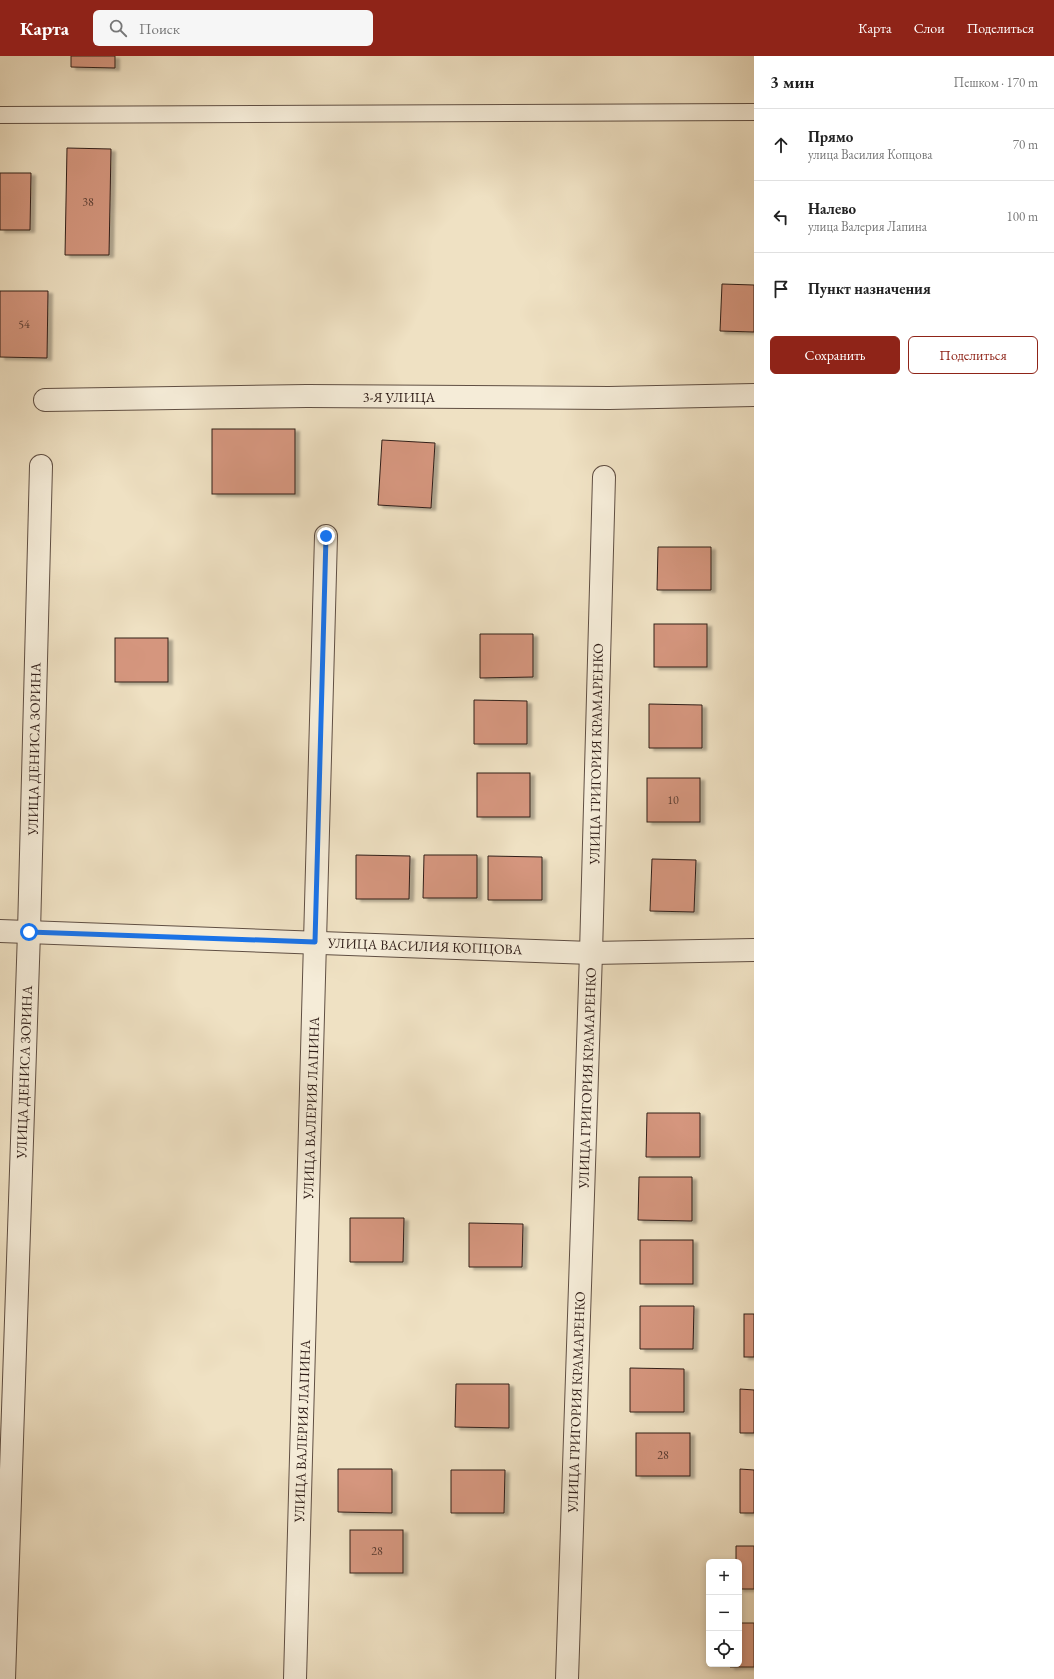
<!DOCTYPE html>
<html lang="ru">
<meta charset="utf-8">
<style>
body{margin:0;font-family:"EB Garamond",serif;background:#f6f6f6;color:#222}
.controls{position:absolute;right:12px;bottom:12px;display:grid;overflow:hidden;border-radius:6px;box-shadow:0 2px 6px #0003}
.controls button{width:36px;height:36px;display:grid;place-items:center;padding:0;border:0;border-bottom:1px solid #e0e0e0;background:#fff;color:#222;font:20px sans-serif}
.stop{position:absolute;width:12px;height:12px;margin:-9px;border:3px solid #1a73e8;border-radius:50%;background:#fff}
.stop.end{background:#1a73e8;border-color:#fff;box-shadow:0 1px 4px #0008}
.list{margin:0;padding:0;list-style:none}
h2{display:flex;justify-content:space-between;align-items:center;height:52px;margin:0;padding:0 16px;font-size:17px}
h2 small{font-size:13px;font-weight:400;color:#767676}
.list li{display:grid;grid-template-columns:26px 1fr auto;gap:12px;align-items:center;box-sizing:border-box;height:72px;padding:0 16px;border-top:1px solid #e0e0e0}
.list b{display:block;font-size:15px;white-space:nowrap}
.list p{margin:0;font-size:13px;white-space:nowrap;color:#767676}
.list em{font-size:13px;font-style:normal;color:#767676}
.actions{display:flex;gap:8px;padding:12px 16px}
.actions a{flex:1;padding:9px 0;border:1px solid #8f2418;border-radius:6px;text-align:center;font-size:14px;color:#8f2418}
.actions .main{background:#8f2418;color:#fff}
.icon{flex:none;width:22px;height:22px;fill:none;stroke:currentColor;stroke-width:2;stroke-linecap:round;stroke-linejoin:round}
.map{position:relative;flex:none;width:754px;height:1623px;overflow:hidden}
header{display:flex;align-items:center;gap:24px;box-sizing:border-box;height:56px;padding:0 20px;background:#8f2418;color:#fff}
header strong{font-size:19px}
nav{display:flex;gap:22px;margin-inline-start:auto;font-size:14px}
.search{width:280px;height:36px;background:#f6f6f6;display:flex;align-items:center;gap:10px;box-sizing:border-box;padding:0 14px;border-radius:6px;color:#767676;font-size:15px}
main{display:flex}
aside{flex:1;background:#fff}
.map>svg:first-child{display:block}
.building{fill:#d5967e;stroke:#301e18;filter:url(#shadow)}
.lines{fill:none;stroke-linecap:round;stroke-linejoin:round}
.lane-casing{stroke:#604f43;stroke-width:18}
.street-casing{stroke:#604f43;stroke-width:24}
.lane{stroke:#f5ecd8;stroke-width:16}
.street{stroke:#f5ecd8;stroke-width:22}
.route{stroke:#1a73e8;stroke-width:5}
.labels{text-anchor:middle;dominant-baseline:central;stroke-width:3.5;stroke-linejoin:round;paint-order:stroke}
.number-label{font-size:12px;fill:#593c32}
.street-label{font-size:14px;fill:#301e18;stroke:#f5ecd8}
</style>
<header>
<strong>Карта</strong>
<div class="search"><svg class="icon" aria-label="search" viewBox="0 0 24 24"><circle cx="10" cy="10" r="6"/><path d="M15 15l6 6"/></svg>Поиск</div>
<nav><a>Карта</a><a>Слои</a><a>Поделиться</a></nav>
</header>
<main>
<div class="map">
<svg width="754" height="1623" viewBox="0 0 754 1623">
<defs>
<filter id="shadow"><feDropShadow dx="4.5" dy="2.5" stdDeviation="1" flood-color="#0004"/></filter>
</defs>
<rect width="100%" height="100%" fill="#efe1c3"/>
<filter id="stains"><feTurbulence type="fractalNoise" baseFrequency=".005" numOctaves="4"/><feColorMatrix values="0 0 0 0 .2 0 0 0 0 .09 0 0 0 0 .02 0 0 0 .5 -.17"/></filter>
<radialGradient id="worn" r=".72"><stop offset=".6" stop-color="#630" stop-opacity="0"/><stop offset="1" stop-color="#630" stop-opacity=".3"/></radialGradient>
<g class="building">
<polygon points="71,0 115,0 115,12 71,11"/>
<polygon points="67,92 111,93 109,199 65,199"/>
<polygon points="0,117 31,117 30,174 0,174"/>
<polygon points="722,228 754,229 754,276 720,275"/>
<polygon points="0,235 48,235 47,302 0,301"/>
<rect x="212" y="373" width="83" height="65"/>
<polygon points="382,384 435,387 431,452 378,449"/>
<polygon points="658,491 711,491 711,534 657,534"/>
<rect x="654" y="568" width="53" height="43"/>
<polygon points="480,578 533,578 533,621 480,622"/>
<rect x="115" y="582" width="53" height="44"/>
<polygon points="474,644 527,645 527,688 474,688"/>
<polygon points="649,648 702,649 702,692 649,692"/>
<rect x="477" y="717" width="53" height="44"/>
<rect x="647" y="722" width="53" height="44"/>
<polygon points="356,799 410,800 409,843 356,843"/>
<polygon points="424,799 477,799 477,842 423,842"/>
<polygon points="488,800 542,801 542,844 488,844"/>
<polygon points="652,803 696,804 694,856 650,855"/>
<polygon points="647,1057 700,1057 700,1101 646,1101"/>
<polygon points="639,1121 692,1121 692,1165 638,1164"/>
<polygon points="350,1162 404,1162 403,1206 350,1206"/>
<polygon points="469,1167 523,1168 522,1211 469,1211"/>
<rect x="640" y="1184" width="53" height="44"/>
<polygon points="640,1250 694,1250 693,1293 640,1293"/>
<rect x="744" y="1258" width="10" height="43"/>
<polygon points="630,1312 684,1313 684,1356 630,1356"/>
<polygon points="456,1328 509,1328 509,1372 455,1371"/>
<polygon points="740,1333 754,1334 754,1377 740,1377"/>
<rect x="636" y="1377" width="54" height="43"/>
<polygon points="338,1413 392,1413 392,1457 338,1456"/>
<polygon points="740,1413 754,1414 754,1457 740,1457"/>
<polygon points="451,1414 505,1414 504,1457 451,1457"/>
<rect x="350" y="1474" width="53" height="43"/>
<polygon points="736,1490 754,1490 754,1533 739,1533 739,1506 736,1506"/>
<polygon points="739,1567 754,1567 754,1611 730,1611 730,1608 739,1608"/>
</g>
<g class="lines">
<defs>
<polyline id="lane" points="0,59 754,56"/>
<g id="street">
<polyline points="45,344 307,340 609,342 754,339"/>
<polyline points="0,875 591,897 754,894"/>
<polyline points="4,1623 29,876 41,410"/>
<polyline points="295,1623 326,480"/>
<polyline points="567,1623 591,897 604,421"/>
</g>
</defs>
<use href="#lane" class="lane-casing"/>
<use href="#street" class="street-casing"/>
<use href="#lane" class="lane"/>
<use href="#street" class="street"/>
</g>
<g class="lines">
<polyline class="route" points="29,876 315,886 326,480"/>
</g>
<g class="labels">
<g class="number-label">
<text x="88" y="146">38</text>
<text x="24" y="268">54</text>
<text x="673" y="744">10</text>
<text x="663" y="1399">28</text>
<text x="377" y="1495">28</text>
</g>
<g class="street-label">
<text x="399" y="341">3-Я УЛИЦА</text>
<text transform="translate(34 693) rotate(-89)">УЛИЦА ДЕНИСА ЗОРИНА</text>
<text transform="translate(596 698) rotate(-89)">УЛИЦА ГРИГОРИЯ КРАМАРЕНКО</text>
<text transform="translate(425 890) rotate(2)">УЛИЦА ВАСИЛИЯ КОПЦОВА</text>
<text transform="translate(24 1016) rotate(-88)">УЛИЦА ДЕНИСА ЗОРИНА</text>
<text transform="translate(587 1022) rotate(-88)">УЛИЦА ГРИГОРИЯ КРАМАРЕНКО</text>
<text transform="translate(311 1052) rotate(-88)">УЛИЦА ВАЛЕРИЯ ЛАПИНА</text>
<text transform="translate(576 1346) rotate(-88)">УЛИЦА ГРИГОРИЯ КРАМАРЕНКО</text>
<text transform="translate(302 1375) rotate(-88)">УЛИЦА ВАЛЕРИЯ ЛАПИНА</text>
</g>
</g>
<rect width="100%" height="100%" filter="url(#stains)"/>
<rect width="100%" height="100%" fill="url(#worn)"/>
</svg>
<div class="controls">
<button>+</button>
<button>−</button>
<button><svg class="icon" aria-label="locate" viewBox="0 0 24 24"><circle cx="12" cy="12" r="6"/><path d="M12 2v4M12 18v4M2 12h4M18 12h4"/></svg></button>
</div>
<div class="stop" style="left:29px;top:876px"></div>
<div class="stop end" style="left:326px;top:480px"></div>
</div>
<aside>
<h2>3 мин<small>Пешком · 170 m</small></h2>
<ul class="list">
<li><svg class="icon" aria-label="ahead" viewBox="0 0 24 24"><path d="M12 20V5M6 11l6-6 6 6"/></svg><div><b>Прямо</b><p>улица Василия Копцова</p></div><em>70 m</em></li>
<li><svg class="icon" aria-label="left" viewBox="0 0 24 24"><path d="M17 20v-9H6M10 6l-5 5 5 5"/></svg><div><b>Налево</b><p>улица Валерия Лапина</p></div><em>100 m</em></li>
<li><svg class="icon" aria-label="arrive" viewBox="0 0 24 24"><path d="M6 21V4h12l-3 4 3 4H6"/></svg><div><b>Пункт назначения</b></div></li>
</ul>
<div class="actions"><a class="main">Сохранить</a><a>Поделиться</a></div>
</aside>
</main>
